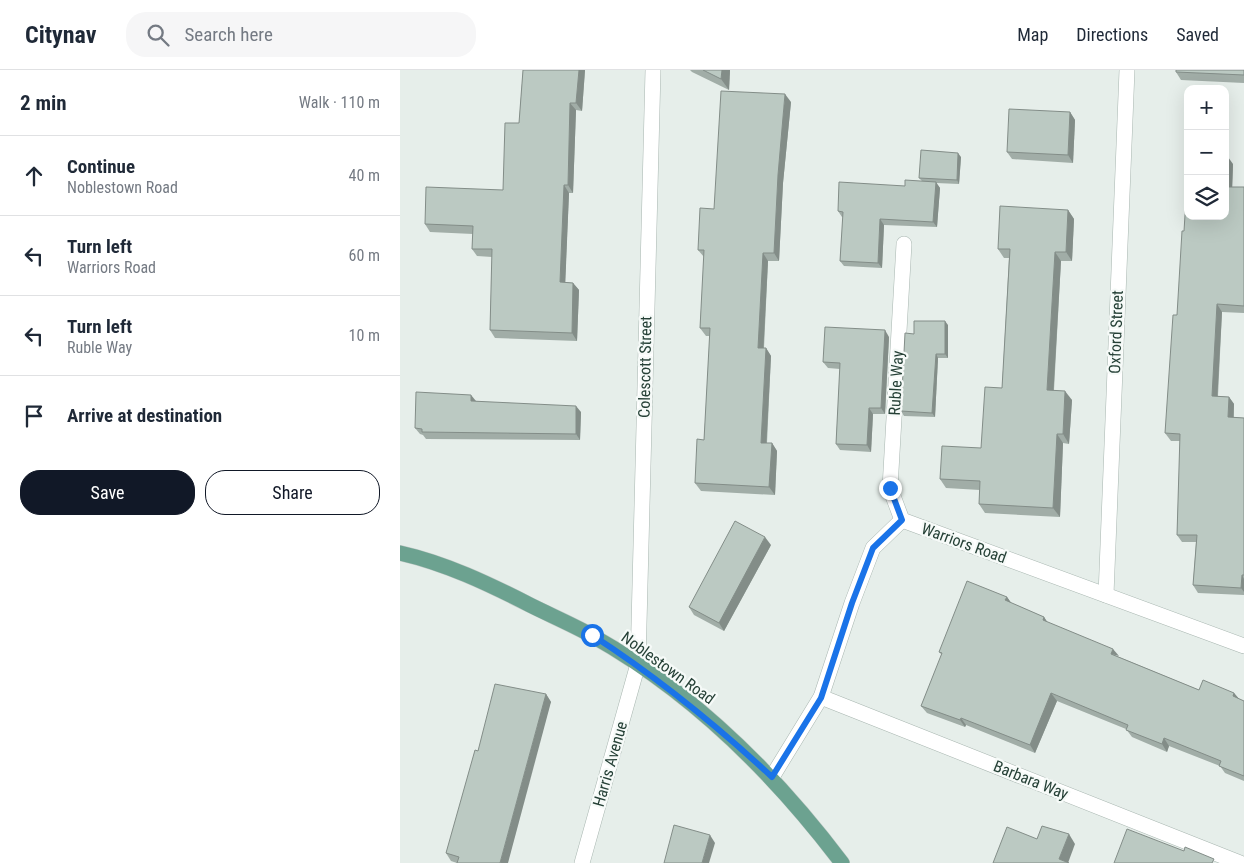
<!DOCTYPE html>
<meta charset="utf-8">
<style>
body{margin:0;font-family:"Roboto Condensed",sans-serif;background:#f6f6f7;color:#1f2937}
.controls{position:absolute;right:15px;top:15px;display:grid;overflow:hidden;border-radius:10px;box-shadow:0 5px 20px #0002}
.controls button{width:45px;height:45px;display:grid;place-items:center;padding:0;border:0;border-bottom:1px solid #e0e1e3;background:#fff;color:#1f2937;font:25px sans-serif}
.stop{position:absolute;width:15px;height:15px;margin:-11px;border:4px solid #1a73e8;border-radius:50%;background:#fff}
.stop.end{background:#1a73e8;border-color:#fff;box-shadow:0 1px 5px #0008}
.list{margin:0;padding:0;list-style:none}
h2{display:flex;justify-content:space-between;align-items:center;height:65px;margin:0;padding:0 20px;font-size:21px}
h2 small{font-size:16px;font-weight:400;color:#747a83}
.list li{display:grid;grid-template-columns:32px 1fr auto;gap:15px;align-items:center;box-sizing:border-box;height:80px;padding:0 20px;border-top:1px solid #e0e1e3}
.list b{display:block;font-size:19px;white-space:nowrap}
.list p{margin:0;font-size:16px;white-space:nowrap;color:#747a83}
.list em{font-size:16px;font-style:normal;color:#747a83}
.actions{display:flex;gap:10px;padding:15px 20px}
.actions a{flex:1;padding:11px 0;border:1px solid #111827;border-radius:20px;text-align:center;font-size:18px;color:#111827}
.actions .main{background:#111827;color:#fff}
.icon{flex:none;width:28px;height:28px;fill:none;stroke:currentColor;stroke-width:2;stroke-linecap:round;stroke-linejoin:round}
.map{position:relative;flex:none;width:844px;height:793px;overflow:hidden}
header{display:flex;align-items:center;gap:30px;box-sizing:border-box;height:70px;padding:0 25px;background:#fff;border-bottom:1px solid #e0e1e3}
header strong{font-size:24px}
nav{display:flex;gap:28px;margin-inline-start:auto;font-size:18px}
.search{width:350px;height:45px;background:#f6f6f7;display:flex;align-items:center;gap:12px;box-sizing:border-box;padding:0 18px;border-radius:20px;color:#747a83;font-size:19px}
main{display:flex}
aside{flex:1;background:#fff}
.map>svg:first-child{display:block}
.lines{fill:none;stroke-linecap:round;stroke-linejoin:round}
.minor-casing{stroke:#a8b6b0;stroke-width:16}
.major-casing{stroke:#c2cac7;stroke-width:16}
.minor{stroke:#fff;stroke-width:15}
.major{stroke:#6ca290;stroke-width:15}
.wall{fill:#a1ada7}
.shaded-wall{fill:#838d88}
.building{fill:#bbc9c2;stroke:#838d88}
.route{stroke:#1a73e8;stroke-width:6}
.labels{text-anchor:middle;dominant-baseline:central;stroke-width:4.5;stroke-linejoin:round;paint-order:stroke}
.street-label{font-size:16px;fill:#254036;stroke:#f6faf8}
</style>
<header>
<strong>Citynav</strong>
<div class="search"><svg class="icon" aria-label="search" viewBox="0 0 24 24"><circle cx="10" cy="10" r="6"/><path d="M15 15l6 6"/></svg>Search here</div>
<nav><a>Map</a><a>Directions</a><a>Saved</a></nav>
</header>
<main>
<aside>
<h2>2 min<small>Walk · 110 m</small></h2>
<ul class="list">
<li><svg class="icon" aria-label="ahead" viewBox="0 0 24 24"><path d="M12 20V5M6 11l6-6 6 6"/></svg><div><b>Continue</b><p>Noblestown Road</p></div><em>40 m</em></li>
<li><svg class="icon" aria-label="left" viewBox="0 0 24 24"><path d="M17 20v-9H6M10 6l-5 5 5 5"/></svg><div><b>Turn left</b><p>Warriors Road</p></div><em>60 m</em></li>
<li><svg class="icon" aria-label="left" viewBox="0 0 24 24"><path d="M17 20v-9H6M10 6l-5 5 5 5"/></svg><div><b>Turn left</b><p>Ruble Way</p></div><em>10 m</em></li>
<li><svg class="icon" aria-label="arrive" viewBox="0 0 24 24"><path d="M6 21V4h12l-3 4 3 4H6"/></svg><div><b>Arrive at destination</b></div></li>
</ul>
<div class="actions"><a class="main">Save</a><a>Share</a></div>
</aside>
<div class="map">
<svg width="844" height="793" viewBox="0 0 844 793">
<rect width="100%" height="100%" fill="#e6eeea"/>
<g class="lines">
<defs>
<g id="minor">
<polyline points="502,450 844,576"/>
<polyline points="502,450 490,418 504,174"/>
<polyline points="706,525 727,0"/>
<polyline points="421,627 840,793"/>
<polyline points="372,707 421,627 452,533 473,478 502,450"/>
<polyline points="182,793 238,594 253,0"/>
</g>
<path id="major" d="M0,483C45,493 89,514 130,535C150,545 171,554 191,565C291,621 374,703 442,793"/>
</defs>
<use href="#minor" class="minor-casing"/>
<use href="#major" class="major-casing"/>
<use href="#minor" class="minor"/>
<use href="#major" class="major"/>
</g>
<g class="wall">
<polygon points="123,0 185,0 182,41 176,40 173,123 169,123 165,212 173,213 179,220 177,271 95,268 90,260 92,187 77,186 72,179 73,164 30,162 25,154 103,120 119,53"/>
<polygon points="290,0 330,0 329,20 292,2"/>
<polygon points="844,0 844,13 781,10 776,2"/>
<polygon points="391,32 383,113 379,191 368,191 364,278 366,278 371,286 367,373 372,373 377,381 375,425 301,421 295,413 304,370 310,266 306,266 300,258 304,187 298,180 314,139"/>
<polygon points="670,42 675,50 673,93 612,89 607,82"/>
<polygon points="561,87 559,114 536,113 540,118 537,157 484,155 482,198 444,196 440,191 443,147 442,147 438,141 505,116 522,111 519,108"/>
<polygon points="833,94 832,117 844,117 844,243 822,242 818,326 829,327 834,334 834,347 844,348 844,525 798,523 793,515 796,472 782,472 777,465 780,371 771,371 765,363 777,245"/>
<polygon points="668,140 674,149 672,191 661,191 654,320 672,330 669,374 663,373 660,447 585,443 579,434 580,420 546,418 540,409 581,378 602,318 609,188 604,188 598,179"/>
<polygon points="548,255 548,288 538,288 535,347 504,346 501,341 514,264"/>
<polygon points="489,267 485,344 473,344 471,382 440,380 436,374 440,299 428,298 423,292"/>
<polygon points="76,331 181,342 180,370 26,369 23,365 20,364 15,358"/>
<polygon points="371,475 324,561 294,545 289,537"/>
<polygon points="607,527 611,533 644,547 648,553 719,587 799,620 834,623 839,629 844,631 844,711 825,703 820,696 769,676 767,682 732,667 726,659 657,631 635,683 566,655 565,657 527,643 521,636 542,585 539,582"/>
<polygon points="146,624 151,632 57,793 51,791 46,783 78,681"/>
</g>
<g class="shaded-wall">
<polygon points="179,0 185,0 182,41 176,33"/>
<polygon points="322,0 330,0 329,20 321,9"/>
<polygon points="385,24 391,32 383,113 379,191 374,183 378,105"/>
<polygon points="170,33 176,40 173,123 168,115"/>
<polygon points="670,42 675,50 673,93 668,85"/>
<polygon points="558,83 561,87 559,114 557,110"/>
<polygon points="828,87 833,94 832,124 826,117"/>
<polygon points="536,112 540,118 537,157 533,152"/>
<polygon points="164,115 169,123 165,220 160,212"/>
<polygon points="668,140 674,149 672,191 666,182"/>
<polygon points="480,149 484,155 482,198 478,193"/>
<polygon points="655,182 661,191 653,329 647,320"/>
<polygon points="363,183 368,191 363,286 358,278"/>
<polygon points="173,213 179,220 177,271 172,263"/>
<polygon points="817,234 822,242 817,333 812,326"/>
<polygon points="545,251 548,255 548,288 545,284"/>
<polygon points="485,260 489,267 485,344 481,338"/>
<polygon points="366,278 371,286 366,381 361,373"/>
<polygon points="536,284 538,288 535,347 532,343"/>
<polygon points="665,321 672,330 669,374 663,364"/>
<polygon points="71,325 76,331 71,331"/>
<polygon points="829,327 834,334 833,354 828,347"/>
<polygon points="176,336 181,342 180,370 176,364"/>
<polygon points="469,338 473,344 471,382 467,375"/>
<polygon points="657,364 663,373 660,447 653,438"/>
<polygon points="372,373 377,381 375,425 369,417"/>
<polygon points="365,467 371,475 324,561 319,553"/>
<polygon points="842,505 844,509 844,522 841,518"/>
<polygon points="607,527 612,534 605,530"/>
<polygon points="644,547 649,555 643,550"/>
<polygon points="713,579 719,586 711,584"/>
<polygon points="651,623 657,631 635,683 630,675"/>
<polygon points="834,623 840,630 833,626"/>
<polygon points="146,624 151,632 108,793 100,793"/>
<polygon points="561,648 566,655 565,657 560,650"/>
<polygon points="764,668 769,676 767,682 762,674"/>
<polygon points="669,764 675,774 668,793 659,789"/>
<polygon points="310,765 315,773 309,793 302,793"/>
</g>
<g class="building">
<polygon points="123,0 179,0 176,33 170,33 168,115 164,115 160,212 173,213 172,263 90,260 92,179 72,179 73,156 25,154 26,117 103,120 105,53 119,53"/>
<polygon points="303,0 322,0 321,9"/>
<polygon points="776,0 844,0 844,5 776,2"/>
<polygon points="321,21 385,24 378,105 374,183 363,183 358,278 366,278 361,373 372,373 369,417 295,413 297,369 304,370 310,258 300,258 304,180 298,180 300,138 314,139"/>
<polygon points="609,39 670,42 668,85 607,82"/>
<polygon points="521,80 558,83 557,110 519,108"/>
<polygon points="825,87 828,87 826,117 844,117 844,236 817,234 812,326 829,327 828,347 844,348 844,505 842,505 841,518 793,515 797,465 777,465 780,364 765,363 773,245 777,245 782,161 784,161 788,97 788,146 825,146"/>
<polygon points="505,110 536,112 533,152 480,149 478,193 440,191 443,142 438,141 439,112 505,116"/>
<polygon points="600,136 668,140 666,182 655,182 647,320 665,321 663,364 657,364 653,438 579,434 580,411 540,409 542,376 581,378 585,317 602,318 610,179 598,179"/>
<polygon points="514,251 545,251 545,284 536,284 532,343 501,341 505,263 514,264"/>
<polygon points="425,257 485,260 481,338 469,338 467,375 436,374 440,293 423,292"/>
<polygon points="16,322 71,325 71,331 176,336 176,364 22,362 22,359 15,358"/>
<polygon points="335,451 365,467 319,553 289,537"/>
<polygon points="567,511 607,527 605,530 644,547 643,550 713,579 711,584 799,620 803,610 834,623 833,626 844,631 844,706 819,696 821,691 764,668 762,674 726,660 728,655 651,623 630,675 561,648 560,650 521,636 542,583 539,582"/>
<polygon points="95,614 146,624 100,793 57,793 59,787 46,783 75,680 78,681"/>
<polygon points="274,755 310,765 302,793 264,793"/>
<polygon points="642,756 669,764 659,789 669,793 593,793 607,757 637,769"/>
<polygon points="727,759 784,781 785,777 814,789 812,793 714,793"/>
</g>
<g class="lines">
<path class="route" d="M192,565C257,607 315,654 372,707L421,628L452,533L473,478L502,450L490,418"/>
</g>
<g class="labels">
<g class="street-label">
<text transform="translate(716 262) rotate(-88)">Oxford Street</text>
<text transform="translate(245 297) rotate(-89)">Colescott Street</text>
<text transform="translate(496 313) rotate(-87)">Ruble Way</text>
<text transform="translate(564 473) rotate(20)">Warriors Road</text>
<text transform="translate(268 598) rotate(36)">Noblestown Road</text>
<text transform="translate(210 694) rotate(-74)">Harris Avenue</text>
<text transform="translate(631 710) rotate(22)">Barbara Way</text>
</g>
</g>
</svg>
<div class="controls">
<button>+</button>
<button>−</button>
<button><svg class="icon" aria-label="layers" viewBox="0 0 24 24"><path d="M12 4l9 5-9 5-9-5zM3 14l9 5 9-5"/></svg></button>
</div>
<div class="stop" style="left:192px;top:565px"></div>
<div class="stop end" style="left:490px;top:418px"></div>
</div>
</main>
